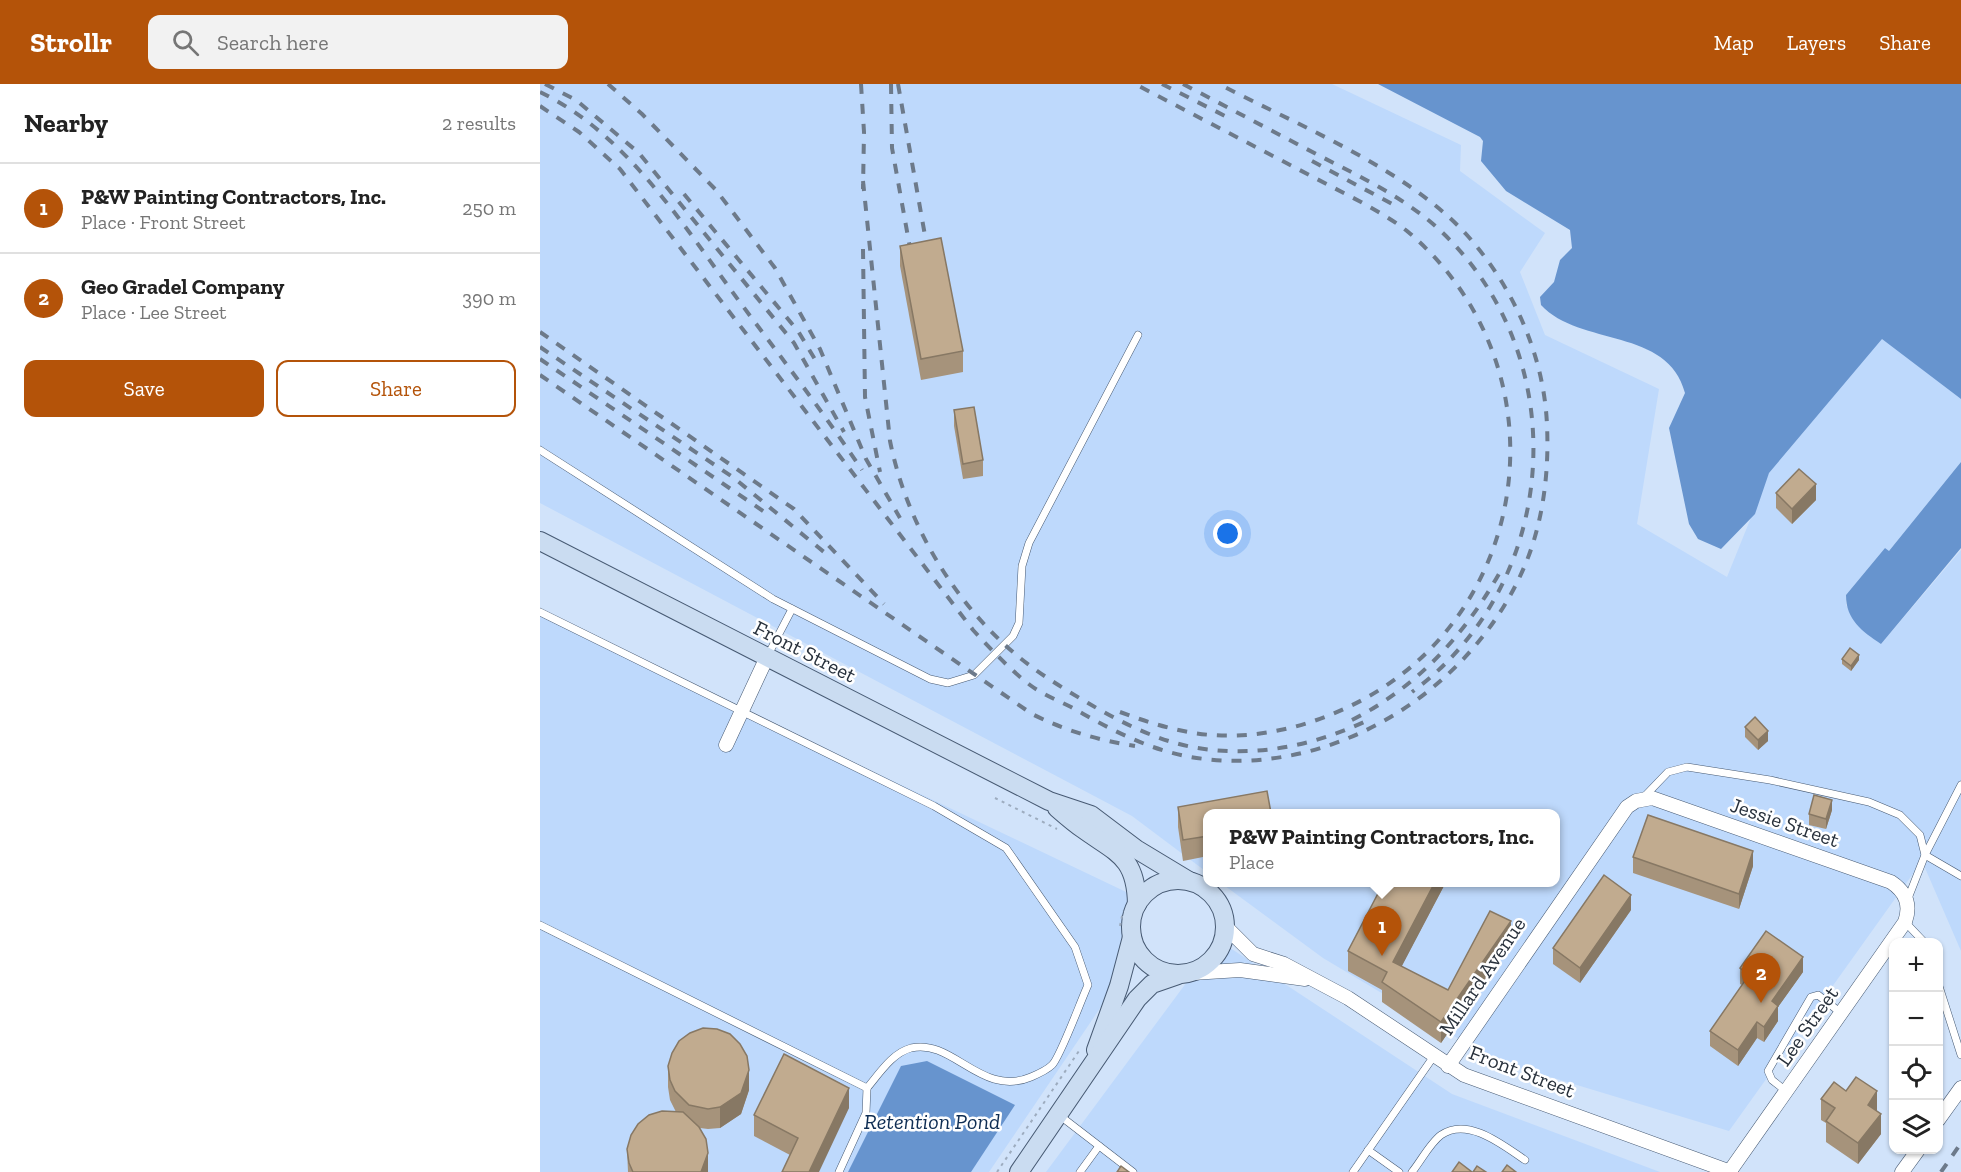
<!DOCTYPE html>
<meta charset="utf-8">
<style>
body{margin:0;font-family:"Zilla Slab",serif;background:#f2f2f2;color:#222}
.controls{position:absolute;right:18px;bottom:18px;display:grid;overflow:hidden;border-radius:12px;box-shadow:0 2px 4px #0004}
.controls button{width:54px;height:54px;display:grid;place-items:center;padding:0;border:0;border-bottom:2px solid #e0e0e0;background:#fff;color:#222;font:30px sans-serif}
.you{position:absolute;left:688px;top:450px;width:21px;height:21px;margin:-15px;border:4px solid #fff;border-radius:50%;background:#1a73e8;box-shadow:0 0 0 9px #1a73e833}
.badge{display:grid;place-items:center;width:39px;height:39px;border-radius:50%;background:#b45309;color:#fff;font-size:20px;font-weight:700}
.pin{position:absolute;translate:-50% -50px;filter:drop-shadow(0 2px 3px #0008)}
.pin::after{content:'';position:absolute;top:32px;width:21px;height:18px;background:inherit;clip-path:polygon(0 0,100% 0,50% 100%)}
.popup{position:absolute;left:663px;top:725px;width:357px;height:78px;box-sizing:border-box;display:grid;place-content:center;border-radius:12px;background:#fff;filter:drop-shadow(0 2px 4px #0005);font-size:20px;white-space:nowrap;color:#767676}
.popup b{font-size:22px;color:#222}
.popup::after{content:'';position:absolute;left:50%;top:100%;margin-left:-12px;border:12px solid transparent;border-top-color:#fff}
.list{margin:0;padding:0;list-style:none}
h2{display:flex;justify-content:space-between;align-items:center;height:78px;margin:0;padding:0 24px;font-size:26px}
h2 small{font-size:20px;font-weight:400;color:#767676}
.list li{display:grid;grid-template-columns:39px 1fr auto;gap:18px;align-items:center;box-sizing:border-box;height:90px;padding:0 24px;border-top:2px solid #e0e0e0}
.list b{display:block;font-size:22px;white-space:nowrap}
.list p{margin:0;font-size:20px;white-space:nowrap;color:#767676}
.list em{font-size:20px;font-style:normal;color:#767676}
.actions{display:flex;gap:12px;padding:18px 24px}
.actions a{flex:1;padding:14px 0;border:2px solid #b45309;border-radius:12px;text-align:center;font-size:21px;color:#b45309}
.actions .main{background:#b45309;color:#fff}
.icon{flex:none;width:33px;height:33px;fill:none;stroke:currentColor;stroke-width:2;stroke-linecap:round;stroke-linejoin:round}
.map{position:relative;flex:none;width:1421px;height:1088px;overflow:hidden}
header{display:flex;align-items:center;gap:36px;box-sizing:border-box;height:84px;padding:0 30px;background:#b45309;color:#fff}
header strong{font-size:28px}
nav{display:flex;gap:33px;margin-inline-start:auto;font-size:21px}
.search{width:420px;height:54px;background:#f2f2f2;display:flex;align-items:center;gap:15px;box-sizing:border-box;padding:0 21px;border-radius:12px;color:#767676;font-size:22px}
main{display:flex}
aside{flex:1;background:#fff}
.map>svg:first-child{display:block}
.built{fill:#bed9fc}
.water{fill:#6794ce}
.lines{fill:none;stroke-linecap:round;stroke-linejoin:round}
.lane-casing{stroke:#475a73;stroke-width:8}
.street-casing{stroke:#475a73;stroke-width:15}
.secondary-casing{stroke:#475a73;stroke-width:20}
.path{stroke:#9dacbf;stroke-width:2;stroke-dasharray:3 4.5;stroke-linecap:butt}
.lane{stroke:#fff;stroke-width:7}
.street{stroke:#fff;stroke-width:14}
.secondary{stroke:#cadcf1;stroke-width:18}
.rail{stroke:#6d7a8a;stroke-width:4;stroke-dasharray:10 10;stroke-linecap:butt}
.wall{fill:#a6937b}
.shaded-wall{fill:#877864}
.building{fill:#c1ab8f;stroke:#877864;stroke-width:1.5}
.labels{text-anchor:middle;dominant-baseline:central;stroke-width:5;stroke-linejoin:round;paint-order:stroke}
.street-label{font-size:21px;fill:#28313c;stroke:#fff}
.water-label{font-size:22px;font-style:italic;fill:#0e2d53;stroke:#fff}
</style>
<header>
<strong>Strollr</strong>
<div class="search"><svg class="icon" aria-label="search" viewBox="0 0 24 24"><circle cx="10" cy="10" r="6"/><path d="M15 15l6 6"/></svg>Search here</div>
<nav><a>Map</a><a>Layers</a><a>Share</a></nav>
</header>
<main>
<aside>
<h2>Nearby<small>2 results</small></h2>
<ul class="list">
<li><span class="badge">1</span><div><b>P&amp;W Painting Contractors, Inc.</b><p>Place · Front Street</p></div><em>250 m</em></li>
<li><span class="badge">2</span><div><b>Geo Gradel Company</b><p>Place · Lee Street</p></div><em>390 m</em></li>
</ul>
<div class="actions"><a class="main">Save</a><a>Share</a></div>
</aside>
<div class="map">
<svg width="1421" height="1088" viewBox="0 0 1421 1088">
<rect width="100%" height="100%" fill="#d1e3fa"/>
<g class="built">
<polygon points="0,0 792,0 921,61 920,87 1005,149 980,188 1005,251 1119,305 1097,440 1187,493 1229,389 1342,254 1421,315 1421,378 1349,467 1345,464 1306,511 1306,521 1341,560 1421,466 1421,867 1382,777 1189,1047 954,976 783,874 681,799 1016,798 1016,730 668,730 668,789 592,732 0,419"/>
<polygon points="0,529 605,817 592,877 449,1088 0,1088"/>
<polygon points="678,856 912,1010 1120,1088 506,1088"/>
</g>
<g class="water">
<path d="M838,0H1421V315L1342,255L1229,389L1215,430L1181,465L1158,455L1149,440L1129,344L1145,309C1128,243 1040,263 1001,221L1000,213L1014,198L1020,176L1032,164L1030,146L966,107L941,77L943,57L940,53Z"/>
<path d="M1421,378V464L1341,560C1322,547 1306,536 1306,511L1345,464L1349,467Z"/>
<polygon points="387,977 475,1021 431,1088 308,1088 361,982"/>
</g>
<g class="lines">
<defs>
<g id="lane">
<polyline points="0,366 233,515 390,595 408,599 434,591 473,552 479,539 482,482 489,459 598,251"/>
<path d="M0,528L394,722L466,764L535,863L548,901C541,916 520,974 512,981C507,986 498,990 491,993C441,1014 413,954 371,964C352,969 339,990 327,1004L0,841"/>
<polyline points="228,571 252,525"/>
<polyline points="1421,701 1385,771 1421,792"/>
<polyline points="1103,714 1128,688 1147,683 1230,696 1329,718 1360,731 1380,751 1385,771 1367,817"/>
<polyline points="1365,838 1384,858"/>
<polyline points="1398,899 1421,971"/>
<polyline points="1246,1007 1232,996 1228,987 1271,913 1278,911 1301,929"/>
<polyline points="519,1031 593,1088"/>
<polyline points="828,1066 859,1088"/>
<polyline points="299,1088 326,1029 327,1004"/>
<polyline points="540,1088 559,1062"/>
<polyline points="813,1088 894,972"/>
<path d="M872,1088C881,1077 890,1059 901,1051C928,1032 964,1062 985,1076"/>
</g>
<g id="street">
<polyline points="186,661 227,573"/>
<polyline points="686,843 713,870 744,880 808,914 924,991 1191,1088"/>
<polyline points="652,889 700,886 765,895"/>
<path d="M908,982L1087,723L1096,717L1112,714L1351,798C1366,808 1371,821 1365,838L1190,1087"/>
<polyline points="1398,1036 1421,1004"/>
<polyline points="1362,1088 1378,1066"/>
</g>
<g id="secondary">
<polyline points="0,457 509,717 551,731 596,765 649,797"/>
<path d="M517,724C525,731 534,739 543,745C576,769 596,772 597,820"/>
<circle cx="638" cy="843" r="47"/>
<polyline points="556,966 579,902 592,853"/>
<polyline points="479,1088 597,915 612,900 638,891"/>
</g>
</defs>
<use href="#lane" class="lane-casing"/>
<use href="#street" class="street-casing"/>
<use href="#secondary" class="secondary-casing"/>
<g class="path">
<polyline points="455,714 517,745"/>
<polyline points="580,842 583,827"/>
<polyline points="457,1088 541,964"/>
</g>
<use href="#lane" class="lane"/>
<use href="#street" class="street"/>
<use href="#secondary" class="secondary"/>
<g class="rail">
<polyline points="5,0 36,16 99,69 254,259 304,348"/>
<polyline points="68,0 102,30 176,106 235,184 280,265 326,375 360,434"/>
<polyline points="321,0 324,48 323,105"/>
<polyline points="351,0 352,64 372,175"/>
<polyline points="358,0 389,174"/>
<polyline points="622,0 689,34"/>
<path d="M643,0C689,24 734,48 780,72C819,92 859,111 893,140C1035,264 1025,496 872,608"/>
<path d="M0,8C87,50 144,142 199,217C241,273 283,328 322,386"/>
<path d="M0,22L39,48L80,85L433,546C451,565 469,585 490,601C502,610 517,616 531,623C573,647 616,670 665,675C802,691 941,599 989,471C1004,430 1009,385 1007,341C1004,271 973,202 926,150C865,84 759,42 679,0"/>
<polyline points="772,77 854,121"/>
<path d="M323,97L350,357C365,432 406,506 463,559C488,583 519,602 548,619C580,638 616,656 652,663C711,674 770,663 824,638"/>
<polyline points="144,110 258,247 279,282"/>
<polyline points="323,165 325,313 340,388"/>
<polyline points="0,248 254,425 344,520"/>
<polyline points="0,263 194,394 290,473"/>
<polyline points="0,275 226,429"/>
<path d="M0,291L492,630C526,647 558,656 595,662"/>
<path d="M580,628C604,637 629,645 654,649C705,657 758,646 804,625C996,538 1028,282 867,147C853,136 837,127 821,118L595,0"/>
<path d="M812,636C877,603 924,552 960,488"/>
<polyline points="1401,1088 1421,1059"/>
</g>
</g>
<g class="wall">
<polygon points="360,162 423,267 423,288 381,296 360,182"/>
<polygon points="414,326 443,376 443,392 423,395 414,342"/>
<polygon points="1236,409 1276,416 1252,440 1236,424"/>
<polygon points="1302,575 1319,576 1311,587 1302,580"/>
<polygon points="1205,643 1228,657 1218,666 1205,653"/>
<polygon points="638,723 668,729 668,772 643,777 638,743"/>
<polygon points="1292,726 1286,745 1269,741 1269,730"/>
<polygon points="1093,773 1213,782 1199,825 1093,789"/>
<polygon points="844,798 906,798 861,883 908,906 971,858 901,959 842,918 842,906 808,887 808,867"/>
<polygon points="1091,826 1040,899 1013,880 1013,864"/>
<polygon points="1200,884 1263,888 1238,923 1238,937 1224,958 1217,954 1198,982 1170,962 1170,947 1202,901 1200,900"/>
<polygon points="128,982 209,1006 201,1030 180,1044 168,1045 160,1044 168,1088 88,1088 87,1065 136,1028 130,1016 128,1003"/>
<polygon points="1281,1015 1337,1027 1341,1050 1318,1080 1286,1058 1286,1039 1281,1036"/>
<polygon points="309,1024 250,1071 214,1052 214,1031"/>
</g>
<g class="shaded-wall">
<polygon points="1276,400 1276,416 1252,440 1252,425"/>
<polygon points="1319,571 1319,576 1311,587 1311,582"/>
<polygon points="1228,647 1228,657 1218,666 1218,656"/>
<polygon points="1292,716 1292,726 1286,745 1286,735"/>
<polygon points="1213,767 1213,782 1199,825 1199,810"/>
<polygon points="895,798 906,798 853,899 853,878"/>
<polygon points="1091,811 1091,826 1040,899 1040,884"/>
<polygon points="971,837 971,858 901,959 901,938"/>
<polygon points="1263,873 1263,888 1238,923 1238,937 1224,958 1224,943 1232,917"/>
<polygon points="1217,938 1217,954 1198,982 1198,966"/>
<polygon points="209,986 209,1006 201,1030 180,1044 180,1023"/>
<polygon points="309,1004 309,1024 279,1088 269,1088"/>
<polygon points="1337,1007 1337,1028 1328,1021"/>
<polygon points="1341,1030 1341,1050 1318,1080 1318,1059"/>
<polygon points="168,1069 168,1088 161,1088"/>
</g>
<g class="building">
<polygon points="401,154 423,267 381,275 360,162"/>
<polygon points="434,323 443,376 423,380 414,326"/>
<polygon points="1259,385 1276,400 1252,425 1236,409"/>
<polygon points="1310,564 1319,571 1311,582 1302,575"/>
<polygon points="1215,633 1228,647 1218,656 1205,643"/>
<polygon points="727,707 731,729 668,729 668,752 643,756 638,723"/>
<polygon points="1274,711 1292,716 1286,735 1269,730"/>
<polygon points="1108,731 1213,767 1199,810 1093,773"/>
<polygon points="1064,791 1091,811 1040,884 1013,864"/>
<polygon points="844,798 895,798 853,878 908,906 950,827 971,837 901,938 842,898 847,888 808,867"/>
<polygon points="1226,847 1263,873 1232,917 1238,922 1224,943 1217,938 1198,966 1170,947 1209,891 1200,884"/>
<polygon points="163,944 177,945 190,950 200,960 207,972 209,986 201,1009 180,1023 168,1025 149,1021 135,1007 130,996 128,982 132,969 139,957 150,949"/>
<polygon points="244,970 309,1004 269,1088 242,1088 258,1054 214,1031"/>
<polygon points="1316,993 1337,1007 1328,1021 1341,1030 1318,1059 1286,1037 1295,1024 1281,1015 1294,998 1306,1007"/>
<polygon points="122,1027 143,1028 159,1043 166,1055 168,1069 161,1088 93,1088 89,1079 87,1065 91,1051 98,1040 109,1031"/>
<polygon points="919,1078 932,1088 912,1088"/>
<polygon points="967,1081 976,1088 962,1088"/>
<polygon points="581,1082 589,1088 577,1088"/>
<polygon points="937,1082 946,1088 933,1088"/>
</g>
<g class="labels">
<g class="street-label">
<text transform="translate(265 567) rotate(27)">Front Street</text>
<text transform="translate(1245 738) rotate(19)">Jessie Street</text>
<text transform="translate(942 892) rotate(-56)">Millard Avenue</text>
<text transform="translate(1267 942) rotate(-55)">Lee Street</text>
<text transform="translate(982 987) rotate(21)">Front Street</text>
</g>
<g class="water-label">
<text x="392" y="1037">Retention Pond</text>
</g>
</g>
</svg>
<div class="controls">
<button>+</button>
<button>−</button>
<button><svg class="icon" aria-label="locate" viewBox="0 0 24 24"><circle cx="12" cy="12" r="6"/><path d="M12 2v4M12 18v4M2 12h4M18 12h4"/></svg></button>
<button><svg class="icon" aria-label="layers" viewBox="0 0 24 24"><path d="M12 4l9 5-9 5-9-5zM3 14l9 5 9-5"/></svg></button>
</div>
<div class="you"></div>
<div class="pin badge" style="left:842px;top:872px">1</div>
<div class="popup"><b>P&amp;W Painting Contractors, Inc.</b>Place</div>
<div class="pin badge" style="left:1221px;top:919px">2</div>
</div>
</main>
